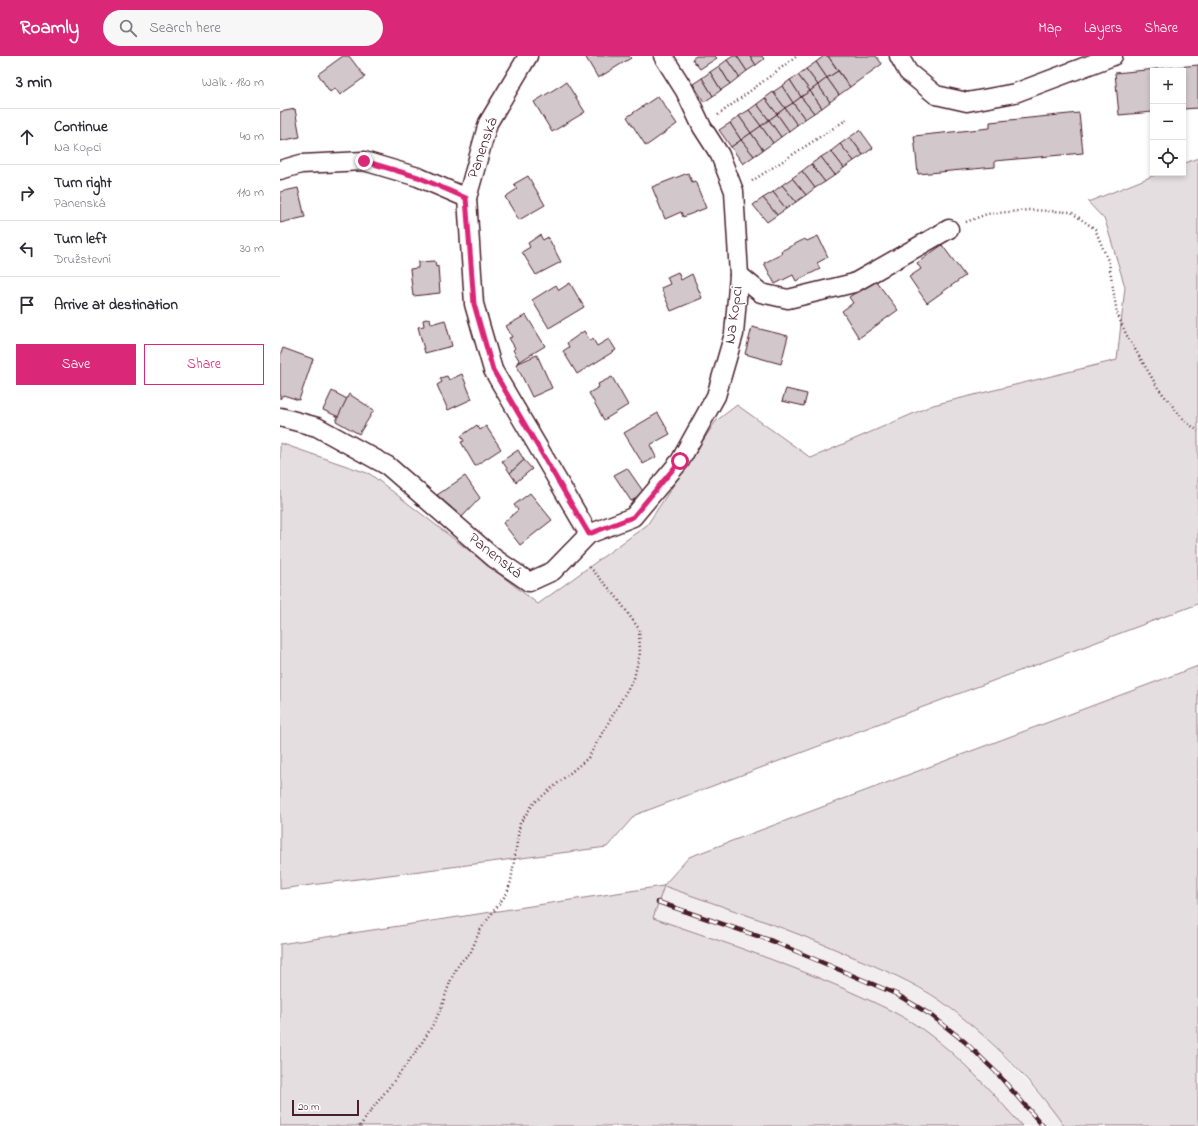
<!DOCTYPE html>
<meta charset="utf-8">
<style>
body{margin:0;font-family:"Indie Flower",sans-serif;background:#f7f7f7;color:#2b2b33}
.controls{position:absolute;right:12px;top:12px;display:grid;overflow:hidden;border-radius:0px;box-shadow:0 2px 6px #0003}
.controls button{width:36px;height:36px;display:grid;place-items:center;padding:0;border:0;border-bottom:1px solid #e1e1e2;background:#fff;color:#2b2b33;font:20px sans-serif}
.scale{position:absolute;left:12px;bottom:10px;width:67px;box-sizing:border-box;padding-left:4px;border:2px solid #4a1f2b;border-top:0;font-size:11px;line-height:14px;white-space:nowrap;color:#4a1f2b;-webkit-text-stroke:3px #fff;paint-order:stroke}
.stop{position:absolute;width:12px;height:12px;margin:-9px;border:3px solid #db2777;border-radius:50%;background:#fff}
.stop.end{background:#db2777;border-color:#fff;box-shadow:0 1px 4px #0008}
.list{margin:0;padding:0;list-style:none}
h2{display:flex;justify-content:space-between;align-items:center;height:52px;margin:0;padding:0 16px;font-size:17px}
h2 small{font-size:13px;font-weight:400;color:#7c7c81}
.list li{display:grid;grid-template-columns:26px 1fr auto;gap:12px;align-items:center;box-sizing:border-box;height:56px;padding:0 16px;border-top:1px solid #e1e1e2}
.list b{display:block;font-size:15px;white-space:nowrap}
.list p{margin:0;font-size:13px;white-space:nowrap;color:#7c7c81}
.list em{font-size:13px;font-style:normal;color:#7c7c81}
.actions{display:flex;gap:8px;padding:12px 16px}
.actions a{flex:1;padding:9px 0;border:1px solid #db2777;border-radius:0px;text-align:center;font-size:14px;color:#db2777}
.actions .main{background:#db2777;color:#fff}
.icon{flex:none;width:22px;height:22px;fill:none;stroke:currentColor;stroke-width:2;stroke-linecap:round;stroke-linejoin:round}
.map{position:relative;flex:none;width:918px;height:1070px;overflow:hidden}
header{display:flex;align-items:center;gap:24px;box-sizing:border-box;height:56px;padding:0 20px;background:#db2777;color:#fff}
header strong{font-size:19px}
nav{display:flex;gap:22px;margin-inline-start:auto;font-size:14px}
.search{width:280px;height:36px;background:#f7f7f7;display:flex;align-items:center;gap:10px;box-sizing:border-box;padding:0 14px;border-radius:22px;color:#7c7c81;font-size:15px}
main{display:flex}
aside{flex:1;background:#fff}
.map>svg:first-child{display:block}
.built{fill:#f2eeef}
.green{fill:#e5dee0;stroke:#987e86}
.building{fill:#d2c7cb;stroke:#4a1f2b}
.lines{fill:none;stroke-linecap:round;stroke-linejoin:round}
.street-casing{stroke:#4a1f2b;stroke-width:21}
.path{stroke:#4a1f2b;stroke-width:2.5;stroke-dasharray:1 3;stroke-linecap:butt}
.street{stroke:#fff;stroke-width:18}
.rail-casing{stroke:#4a1f2b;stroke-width:4.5}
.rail{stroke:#fff;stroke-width:3;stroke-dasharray:9;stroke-linecap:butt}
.route{stroke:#db2777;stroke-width:5}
.labels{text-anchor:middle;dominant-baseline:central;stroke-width:3;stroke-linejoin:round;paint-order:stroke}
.street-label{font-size:16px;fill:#4a1f2b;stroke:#fff}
</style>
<header>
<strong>Roamly</strong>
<div class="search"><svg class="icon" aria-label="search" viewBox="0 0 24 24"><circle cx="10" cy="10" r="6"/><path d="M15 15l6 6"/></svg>Search here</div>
<nav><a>Map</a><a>Layers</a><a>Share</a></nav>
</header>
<main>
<aside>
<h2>3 min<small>Walk · 180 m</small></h2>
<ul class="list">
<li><svg class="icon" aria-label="ahead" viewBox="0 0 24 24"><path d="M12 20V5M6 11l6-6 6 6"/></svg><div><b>Continue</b><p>Na Kopci</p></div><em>40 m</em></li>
<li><svg class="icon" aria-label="right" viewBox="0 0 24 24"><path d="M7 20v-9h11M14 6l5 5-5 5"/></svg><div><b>Turn right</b><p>Panenská</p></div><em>110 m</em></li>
<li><svg class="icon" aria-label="left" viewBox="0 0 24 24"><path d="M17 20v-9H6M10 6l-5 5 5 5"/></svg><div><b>Turn left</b><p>Družstevní</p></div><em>30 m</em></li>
<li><svg class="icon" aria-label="arrive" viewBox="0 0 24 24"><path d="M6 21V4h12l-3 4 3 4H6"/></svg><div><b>Arrive at destination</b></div></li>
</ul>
<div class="actions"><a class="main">Save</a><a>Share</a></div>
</aside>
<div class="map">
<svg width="918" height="1070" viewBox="0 0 918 1070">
<rect width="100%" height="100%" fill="#fff"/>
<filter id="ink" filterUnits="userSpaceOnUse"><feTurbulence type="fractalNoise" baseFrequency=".025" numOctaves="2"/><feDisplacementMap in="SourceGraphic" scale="8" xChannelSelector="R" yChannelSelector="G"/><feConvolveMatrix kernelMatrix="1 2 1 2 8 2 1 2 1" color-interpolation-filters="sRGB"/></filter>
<g filter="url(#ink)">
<polygon class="built" points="383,830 498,869 544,888 624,924 660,945 696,973 728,1005 774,1055 784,1070 742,1070 704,1028 674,998 642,973 608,953 486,901 373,862"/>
<g class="green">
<polygon points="918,102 918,548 355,759 327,791 0,833 0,387 90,418 258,548 367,469 436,365 457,349 531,402 653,349 837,304 845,231 825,164 808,146 880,117 903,117 903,108"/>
<path d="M918,610V1070H784C753,1025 705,977 661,945C633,926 602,913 571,900C510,873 447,852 384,830L373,862C435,883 497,904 558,930C586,943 616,955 642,973C680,1000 711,1035 742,1070H0V888L383,830L409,801Z"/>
</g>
<g class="building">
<polygon points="63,0 69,0 85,21 60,39 55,32 50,36 38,18"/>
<polygon points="305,0 349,0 351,2 318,22"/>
<polygon points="416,0 435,0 437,2 420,13 412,3"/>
<polygon points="453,0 457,0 467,15 459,21 447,4"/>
<polygon points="457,0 470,0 476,9 467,15"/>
<polygon points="470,0 482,0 484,3 476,9"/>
<polygon points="544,0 548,0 558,15 547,22 536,6"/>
<polygon points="548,0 596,0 602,8 570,31"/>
<polygon points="447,4 459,21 450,28 439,10"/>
<polygon points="536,6 547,22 538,29 526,13"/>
<polygon points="918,9 918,52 903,53 903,15 873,15 873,56 839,59 835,17"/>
<polygon points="439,10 450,28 441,34 430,16"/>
<polygon points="526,13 538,29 530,35 518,19"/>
<polygon points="558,15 570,31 559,39 547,22"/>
<polygon points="430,16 441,34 433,40 422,22"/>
<polygon points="518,19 530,35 521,41 510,24"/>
<polygon points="422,22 433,40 424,46 413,28"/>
<polygon points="547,22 559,39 550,46 538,29"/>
<polygon points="510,24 521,41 513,47 502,30"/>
<polygon points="286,26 305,56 272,76 254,46"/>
<polygon points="538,29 550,46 542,52 530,35"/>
<polygon points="502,30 513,47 505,52 493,36"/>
<polygon points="530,35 542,52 534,57 521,41"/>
<polygon points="493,36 505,52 497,58 485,42"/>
<polygon points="378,40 397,68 366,90 347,61"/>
<polygon points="521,41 534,57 525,63 513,47"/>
<polygon points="485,42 497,58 489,64 477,48"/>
<polygon points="513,47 525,63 517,69 505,52"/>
<polygon points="477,48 489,64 481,70 469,54"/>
<polygon points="505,52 517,69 509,75 497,58"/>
<polygon points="15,53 20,81 0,85 0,56"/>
<polygon points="469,54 481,70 471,77 459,60"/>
<polygon points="799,57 803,97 715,105 715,111 638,118 634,80 710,72 710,66"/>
<polygon points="497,58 509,75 501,81 489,64"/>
<polygon points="459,60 471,77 461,84 450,67"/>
<polygon points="489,64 501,81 493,87 481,70"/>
<polygon points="450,67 461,84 451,91 439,74"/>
<polygon points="481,70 493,87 483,94 471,77"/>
<polygon points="580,74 593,92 583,99 570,81"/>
<polygon points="471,77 483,94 474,100 461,84"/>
<polygon points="570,81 583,99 574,105 560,88"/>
<polygon points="461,84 474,100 463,108 451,91"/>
<polygon points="560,88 574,105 564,112 551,95"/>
<polygon points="551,95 564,112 555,119 541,101"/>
<polygon points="541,101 555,119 545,126 531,108"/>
<polygon points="531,108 545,126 535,132 522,115"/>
<polygon points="522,115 535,132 526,139 512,122"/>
<polygon points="408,117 412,126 415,125 426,152 403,161 401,156 385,163 372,131"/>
<polygon points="248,120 265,149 239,164 225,141 237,133 234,128"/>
<polygon points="512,122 526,139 516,146 502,129"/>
<polygon points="502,129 516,146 506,153 493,136"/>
<polygon points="18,132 25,161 0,167 0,136"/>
<polygon points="493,136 506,153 497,159 483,142"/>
<polygon points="483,142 497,159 487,166 473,149"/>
<polygon points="260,179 263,184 268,181 281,206 256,219 242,196 250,191 248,187"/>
<polygon points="538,180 548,201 537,207 540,213 516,225 513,219 495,228 484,207 502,198 501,195 525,183 527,185"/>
<polygon points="662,189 685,220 647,247 629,221 641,213 637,207"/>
<polygon points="155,205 156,211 158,210 160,237 133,240 130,213 138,212 138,206"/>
<polygon points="398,216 401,224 412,218 422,242 391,255 381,232 390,228 387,221"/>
<polygon points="595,224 618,254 579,282 562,255 573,247 569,241"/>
<polygon points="290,227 304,251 269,272 252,244 276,229 279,234"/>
<polygon points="246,259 265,290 237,307 239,304 233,294 235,292 229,282 232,281 226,270"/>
<polygon points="150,262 151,268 165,264 172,290 145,297 138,271 144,270 143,264"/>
<polygon points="472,271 508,280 501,308 465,298"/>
<polygon points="304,275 310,285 313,283 317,290 329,283 336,294 297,318 283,295 289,291 287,287"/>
<polygon points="3,292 33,303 19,344 3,339 0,343 0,300"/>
<polygon points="257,299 272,332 252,341 236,308"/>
<polygon points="182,318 192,343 168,354 157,329 162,326 160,322 167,320 169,324"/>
<polygon points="332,321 348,349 324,364 309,337 319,331 318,328"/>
<polygon points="506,333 527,338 524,350 502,345"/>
<polygon points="52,335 67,343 59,361 43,354"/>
<polygon points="69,338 94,354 79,378 56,365"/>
<polygon points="378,357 390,378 370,389 376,401 363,408 344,377"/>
<polygon points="197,369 200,374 206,370 221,393 195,410 181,386 184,385 181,380"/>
<polygon points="238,394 244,404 230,417 222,405"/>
<polygon points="244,404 252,413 236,426 230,417"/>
<polygon points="347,412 365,438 351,445 334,419"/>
<polygon points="185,420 200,442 182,461 157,439"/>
<polygon points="250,437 272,464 240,489 223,467 238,454 234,449"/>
</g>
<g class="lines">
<defs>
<g id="street">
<polyline points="248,0 208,67 187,142 194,248 213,314 309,478"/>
<polyline points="619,0 628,16 656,39 687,46 735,37 833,0"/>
<polyline points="0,114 21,108 84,105 138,121 187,142"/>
<polyline points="459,219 481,237 508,243 574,227 669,173"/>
<polyline points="0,361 37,371 108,410 214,502 249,526 273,515 309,478 353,461 400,405 436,340 454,278 459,219 454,135 440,99 422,71 405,35 383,0"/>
</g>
</defs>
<use href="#street" class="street-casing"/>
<g class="path">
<polyline points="438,59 517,0"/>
<polyline points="472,125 569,62"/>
<polyline points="686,166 707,158 749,154 791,156 815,173 829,207 837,257 846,278 878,332 904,364 918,375"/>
<path d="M80,1070C106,1032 139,998 159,957C167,939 172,908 190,898L200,874L227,837L231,825L240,767L254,747L308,702L354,622L360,597L359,573L335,539L308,509"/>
</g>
<use href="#street" class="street"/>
<defs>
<polyline id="rail" points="378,846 492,885 616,938 651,959 685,986 716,1016 763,1070"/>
</defs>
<use href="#rail" class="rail-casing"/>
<use href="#rail" class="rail"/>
</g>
</g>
<g class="lines" filter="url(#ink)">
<polyline class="route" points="84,105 138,121 186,142 194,248 213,314 309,478 353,461 400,405"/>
</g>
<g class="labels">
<g class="street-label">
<text transform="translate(203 92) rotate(-71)">Panenská</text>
<text transform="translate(454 259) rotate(-82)">Na Kopci</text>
<text transform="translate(215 500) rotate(38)">Panenská</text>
</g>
</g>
</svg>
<div class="controls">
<button>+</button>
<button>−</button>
<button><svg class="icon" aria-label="locate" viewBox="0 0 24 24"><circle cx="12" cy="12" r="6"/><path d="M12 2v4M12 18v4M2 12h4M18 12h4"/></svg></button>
</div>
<div class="scale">20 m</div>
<div class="stop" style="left:400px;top:405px"></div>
<div class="stop end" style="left:84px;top:105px"></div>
</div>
</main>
